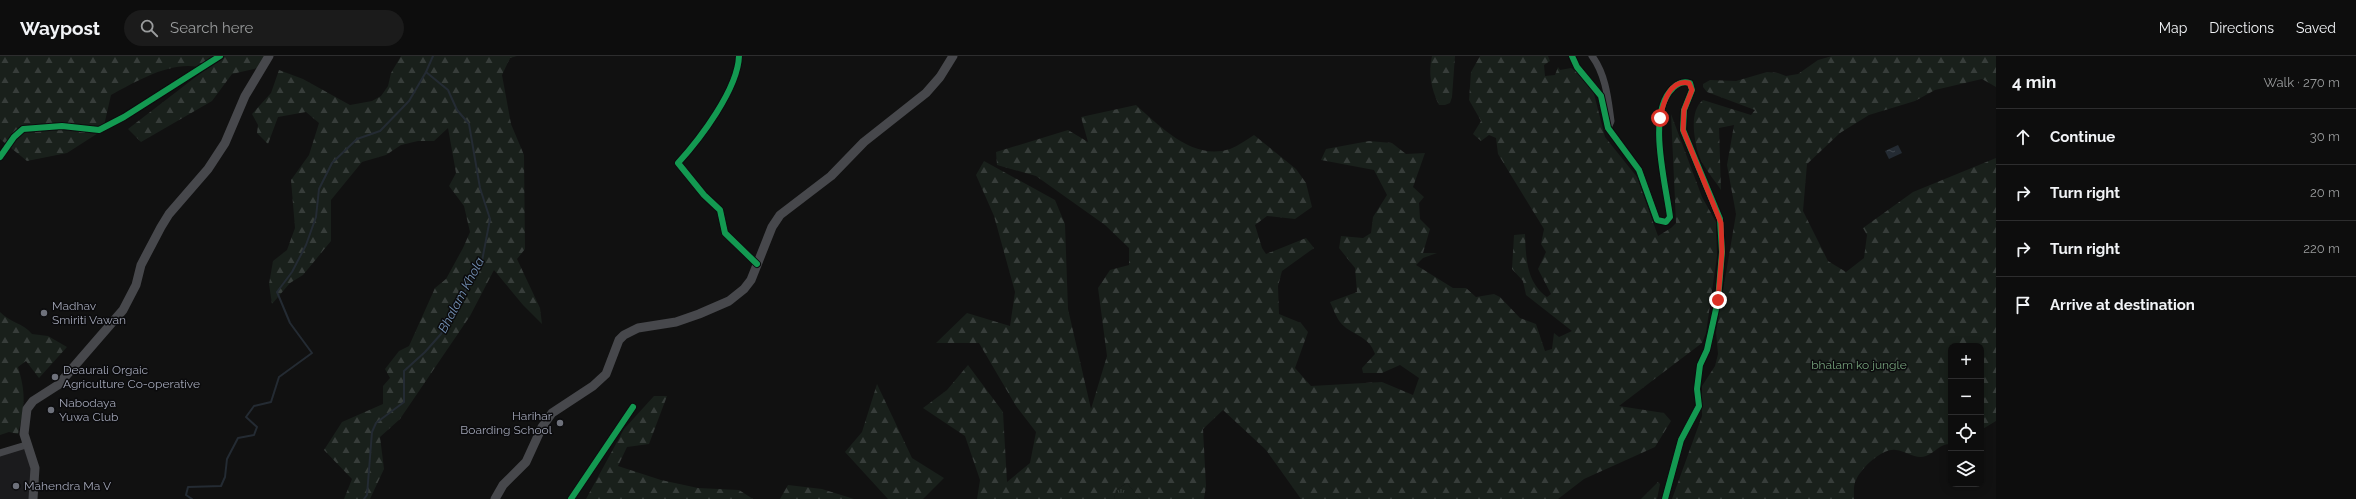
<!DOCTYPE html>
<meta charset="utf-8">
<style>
body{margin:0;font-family:Raleway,sans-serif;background:#1b1b1b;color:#f1f3f6}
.controls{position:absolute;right:12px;bottom:12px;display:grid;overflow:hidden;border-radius:8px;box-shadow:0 2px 10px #0003}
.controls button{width:36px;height:36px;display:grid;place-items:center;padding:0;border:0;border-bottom:1px solid #2d2d2e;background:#0d0d0d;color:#f1f3f6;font:20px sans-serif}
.stop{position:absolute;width:12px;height:12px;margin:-9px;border:3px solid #d93025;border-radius:50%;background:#fff}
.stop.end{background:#d93025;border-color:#fff;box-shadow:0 1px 4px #0008}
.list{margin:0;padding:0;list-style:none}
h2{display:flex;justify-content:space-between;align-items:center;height:52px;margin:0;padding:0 16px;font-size:17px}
h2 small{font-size:13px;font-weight:400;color:#9a9c9d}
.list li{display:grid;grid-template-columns:26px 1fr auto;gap:12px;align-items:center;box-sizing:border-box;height:56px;padding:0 16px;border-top:1px solid #2d2d2e}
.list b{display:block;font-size:15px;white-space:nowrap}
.list em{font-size:13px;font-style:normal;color:#9a9c9d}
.icon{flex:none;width:22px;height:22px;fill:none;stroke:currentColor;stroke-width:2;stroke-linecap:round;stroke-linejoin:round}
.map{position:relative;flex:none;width:1996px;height:443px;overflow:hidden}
header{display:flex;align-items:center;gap:24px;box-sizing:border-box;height:56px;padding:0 20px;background:#0d0d0d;border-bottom:1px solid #2d2d2e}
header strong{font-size:19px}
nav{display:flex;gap:22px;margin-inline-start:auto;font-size:14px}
.search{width:280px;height:36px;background:#1b1b1b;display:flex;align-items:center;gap:10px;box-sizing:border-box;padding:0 14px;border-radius:22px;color:#9a9c9d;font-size:15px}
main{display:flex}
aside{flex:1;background:#0d0d0d}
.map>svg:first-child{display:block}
.built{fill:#1b1b1d}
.grass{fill:url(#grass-tufts)}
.forest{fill:url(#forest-firs)}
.water{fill:url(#water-ripples)}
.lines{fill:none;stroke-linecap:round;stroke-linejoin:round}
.stream{stroke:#242b33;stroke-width:2}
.minor{stroke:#45464a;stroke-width:7}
.major{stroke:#47484c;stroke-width:9}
.cycleway-casing{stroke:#0b0b0d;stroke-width:8}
.cycleway{stroke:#139951;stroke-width:6}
.route{stroke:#d93025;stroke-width:5}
.poi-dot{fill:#6e717b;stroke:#0b0b0d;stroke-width:1.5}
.labels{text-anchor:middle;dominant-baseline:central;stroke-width:3;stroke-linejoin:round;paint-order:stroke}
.poi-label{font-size:12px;fill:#a0a4b4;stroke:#0b0b0d;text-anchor:start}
.park-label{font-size:12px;fill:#75a17b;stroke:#0b0b0d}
.water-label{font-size:13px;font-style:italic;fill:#7390b3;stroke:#0b0b0d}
</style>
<header>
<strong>Waypost</strong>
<div class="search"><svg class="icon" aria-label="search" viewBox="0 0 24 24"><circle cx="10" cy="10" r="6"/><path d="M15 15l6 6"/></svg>Search here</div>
<nav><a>Map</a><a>Directions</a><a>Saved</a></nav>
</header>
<main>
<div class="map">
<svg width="1996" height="443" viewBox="0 0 1996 443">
<defs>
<pattern id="grass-tufts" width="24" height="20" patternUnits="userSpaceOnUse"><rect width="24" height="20" fill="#19201b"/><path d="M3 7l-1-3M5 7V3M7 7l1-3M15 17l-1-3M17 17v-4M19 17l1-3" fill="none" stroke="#373d3a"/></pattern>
<pattern id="forest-firs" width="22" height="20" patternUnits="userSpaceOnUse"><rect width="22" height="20" fill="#19201b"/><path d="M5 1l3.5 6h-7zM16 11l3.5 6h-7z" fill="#373d3a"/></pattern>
<pattern id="water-ripples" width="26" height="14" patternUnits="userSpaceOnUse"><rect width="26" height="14" fill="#242b33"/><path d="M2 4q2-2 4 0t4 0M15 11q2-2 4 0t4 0" fill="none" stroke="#40474e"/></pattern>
</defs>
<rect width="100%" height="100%" fill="#111"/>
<polygon class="built" points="24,392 33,417 30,443 0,443 0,399"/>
<polygon class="grass" points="1127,427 1140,443 1114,443 1116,434"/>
<g class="forest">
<path d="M0,0H270L262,11L232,18L212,45L141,86L128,73L206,13C174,2 138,25 111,39L103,74L67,97L27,105L0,83Z"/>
<polygon points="401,0 517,0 510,2 502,19 511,68 524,99 525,193 517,203 540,252 542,268 523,249 494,214 470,260 400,363 380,381 384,413 370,443 344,443 352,423 324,394 342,366 383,348 383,330 390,322 385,313 399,295 409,290 435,232 446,223 463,192 470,176 464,150 449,130 456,117 448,72 434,85 418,85 401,89 386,99 362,106 331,144 331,185 303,219 290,227 272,248 269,228 273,205 287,194 295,172 291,124 309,99 319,67 306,56 278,61 268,88 257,77 258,69 252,58 271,37 279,14 303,23 350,49 372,45 381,40 388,30 391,17"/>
<path d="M1432,0H1455L1452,41L1450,47L1445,49H1439C1431,33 1428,17 1432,0Z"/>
<path d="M1480,0H1548L1550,5L1544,9L1545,20L1555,19L1558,11L1560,14L1571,12L1585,21L1593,34L1605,81L1637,121L1658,180L1671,172L1676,167L1671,58L1702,141L1716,166L1717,200L1706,277L1702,287L1619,350L1664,357L1671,365L1655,391L1584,423L1558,443H1301L1266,394L1223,354L1203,373L1206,430L1204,443H1140L1127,427L1116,434L1114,443H977L980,424L965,380L923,352L947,334L968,309L1003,356L1007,426L1030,407L1036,376L1016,350L979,287H936L967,257L1010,270L1015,236L994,160L976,119L984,105L1055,144L1065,168L1068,253L1091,353L1107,300L1098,232L1110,214L1129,209V192L1105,169L1036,120L997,109L996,96L1068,74L1088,86L1081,61L1136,49C1161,71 1193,105 1230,93C1238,90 1246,84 1254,79L1296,113L1306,127L1312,151L1295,163L1267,160L1255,169L1262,192L1266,198L1306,182L1314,192L1282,215L1278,230L1279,258L1301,267L1308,276L1295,312L1311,330L1382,326L1413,339L1419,322L1400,309L1382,317H1363L1362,312L1375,298C1369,279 1350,279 1340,266C1336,261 1333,252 1330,246L1357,236L1355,212L1339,192L1341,180L1363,182L1371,177L1373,161L1387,139L1374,114L1321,104L1326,93L1369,85L1392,87L1406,98L1425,97L1413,131L1424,141L1419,147L1420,163L1430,173L1423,197H1437L1423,202L1416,209L1453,232H1466L1476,241L1494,238L1500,241L1520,262L1536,268L1545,295L1552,293L1554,277L1559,281L1572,275L1526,239L1523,225L1512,213L1514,179L1525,178C1526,201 1526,226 1547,241L1551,238L1538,213L1546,196L1541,188L1544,173L1498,98L1496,82L1489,79L1481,85L1473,78L1481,65L1469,44L1471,16Z"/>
<path d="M1832,0H1996V31L1982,23L1935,34L1915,45L1869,59L1840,77L1807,108L1803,155L1828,205L1846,216L1864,202L1867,179L1863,172L1913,136L1996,102V365L1981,374V290H1951V388C1939,388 1936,396 1926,400C1916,404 1906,395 1896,394C1884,391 1862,411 1857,422C1853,428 1854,436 1854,443H1672L1702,360V330L1715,310L1718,298L1716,276L1736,158L1727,109L1734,69L1719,72L1721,134C1714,123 1702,110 1698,97C1694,82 1689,55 1703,44L1751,59L1755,54L1707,36L1703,31V28L1710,24L1736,25L1767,16L1778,17L1786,20L1798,18L1818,4Z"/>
<path d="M0,256C9,266 23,267 32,278L48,280L67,291L39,322L26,305L18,311C26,337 25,351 18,378L9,376L0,379Z"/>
<polygon points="877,328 912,402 944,422 923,443 888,443 845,396 862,376"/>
<polygon points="654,340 667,340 649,388 627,391 618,410 661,424 698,432 739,434 753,443 586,443 624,373"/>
<polygon points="1658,426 1660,428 1657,443 1641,443"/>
<polygon points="788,429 822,433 854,443 780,443"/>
</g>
<polygon class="water" points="1898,89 1902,97 1889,103 1885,95"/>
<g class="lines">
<g class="stream">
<polyline points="192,443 186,439 188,431 221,430 225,421 227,403 238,382 254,379 257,371 246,361 254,350 271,346 279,321 312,297 290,267 277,236 292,216 306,189 316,161 319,133 332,107 357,83 380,75 409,45 426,16"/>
<polyline points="364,443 367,439 372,376 376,367 404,346 404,315 425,296 441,278 482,205 490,163 480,132 469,68 457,54 448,34 426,16 433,0"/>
</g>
<g class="minor">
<path d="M739,0C738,33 700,83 678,107L704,139L720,154L725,177L757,208"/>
<path d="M1572,0L1577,11L1601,40L1608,72L1639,114L1657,164L1666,166L1670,161C1666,128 1646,57 1673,32C1678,27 1684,25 1690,27L1692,34L1684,54L1683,74L1720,163L1722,196L1718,244L1707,294L1700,309L1697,333L1699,350L1681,384L1665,443"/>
<path d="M1592,0C1606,19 1608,43 1611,65L1608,72"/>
<polyline points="0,101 14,81 23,73 62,70 99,74 124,61 220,0"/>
<polyline points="0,397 26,389"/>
<polyline points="571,443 633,351"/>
</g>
<g class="major">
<polyline points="33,443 35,412 24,378 27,353 33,345 58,329 123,254 136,229 141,209 161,171 169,158 208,113 225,87 245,40 269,0"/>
<polyline points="495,443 503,429 526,406 542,371 552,357 593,330 606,318 619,284 624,279 638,272 676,266 699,258 729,245 744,233 751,224 772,171 780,159 831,120 864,86 926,37 940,21 953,0"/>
</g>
<defs>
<g id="cycleway">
<path d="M739,0C738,33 700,83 678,107L704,139L720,154L725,177L757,208"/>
<path d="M1572,0L1577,11L1601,40L1608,72L1639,114L1657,164L1666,166L1670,161C1666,128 1646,57 1673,32C1678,27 1684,25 1690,27L1692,34L1684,54L1683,74L1720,163L1722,196L1718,244L1707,294L1700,309L1697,333L1699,350L1681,384L1665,443"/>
<polyline points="0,101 14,81 23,73 62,70 99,74 124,61 220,0"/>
<polyline points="571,443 633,351"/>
</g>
</defs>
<use href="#cycleway" class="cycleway-casing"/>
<use href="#cycleway" class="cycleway"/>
</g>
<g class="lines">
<path class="route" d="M1660,62C1663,48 1669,23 1689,27L1692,34L1684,54L1683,74L1721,167L1722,196L1718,244"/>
</g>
<g class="poi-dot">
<circle cx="44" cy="257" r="4"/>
<circle cx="55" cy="321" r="4"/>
<circle cx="51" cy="354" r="4"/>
<circle cx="560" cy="367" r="4"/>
<circle cx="16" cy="430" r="4"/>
</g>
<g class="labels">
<g class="poi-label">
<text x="52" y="250">Madhav<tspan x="52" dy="14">Smiriti Vawan</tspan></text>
<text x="63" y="314">Deaurali Orgaic<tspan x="63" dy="14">Agriculture Co-operative</tspan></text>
<text x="59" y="347">Nabodaya<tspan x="59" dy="14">Yuwa Club</tspan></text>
<text x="552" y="360" text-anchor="end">Harihar<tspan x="552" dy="14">Boarding School</tspan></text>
<text x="24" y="430">Mahendra Ma V</text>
</g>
<g class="park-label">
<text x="1859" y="309">bhalam ko jungle</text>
</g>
<g class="water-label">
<text transform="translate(461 239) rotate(-62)">Bhalam Khola</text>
</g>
</g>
</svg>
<div class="controls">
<button>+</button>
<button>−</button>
<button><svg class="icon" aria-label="locate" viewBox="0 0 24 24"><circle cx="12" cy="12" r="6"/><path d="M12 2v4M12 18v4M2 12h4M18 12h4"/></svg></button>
<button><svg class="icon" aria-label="layers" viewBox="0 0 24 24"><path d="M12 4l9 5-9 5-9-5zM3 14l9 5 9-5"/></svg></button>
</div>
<div class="stop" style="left:1660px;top:62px"></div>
<div class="stop end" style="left:1718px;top:244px"></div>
</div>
<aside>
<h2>4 min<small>Walk · 270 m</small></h2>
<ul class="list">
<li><svg class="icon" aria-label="ahead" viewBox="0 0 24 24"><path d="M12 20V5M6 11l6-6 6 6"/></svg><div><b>Continue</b></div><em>30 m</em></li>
<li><svg class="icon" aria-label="right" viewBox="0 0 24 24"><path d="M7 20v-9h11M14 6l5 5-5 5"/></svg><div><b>Turn right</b></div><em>20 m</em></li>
<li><svg class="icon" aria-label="right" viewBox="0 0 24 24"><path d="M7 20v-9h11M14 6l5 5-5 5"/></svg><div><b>Turn right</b></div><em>220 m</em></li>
<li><svg class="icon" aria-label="arrive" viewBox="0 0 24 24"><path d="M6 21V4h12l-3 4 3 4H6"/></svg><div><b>Arrive at destination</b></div></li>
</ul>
</aside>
</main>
